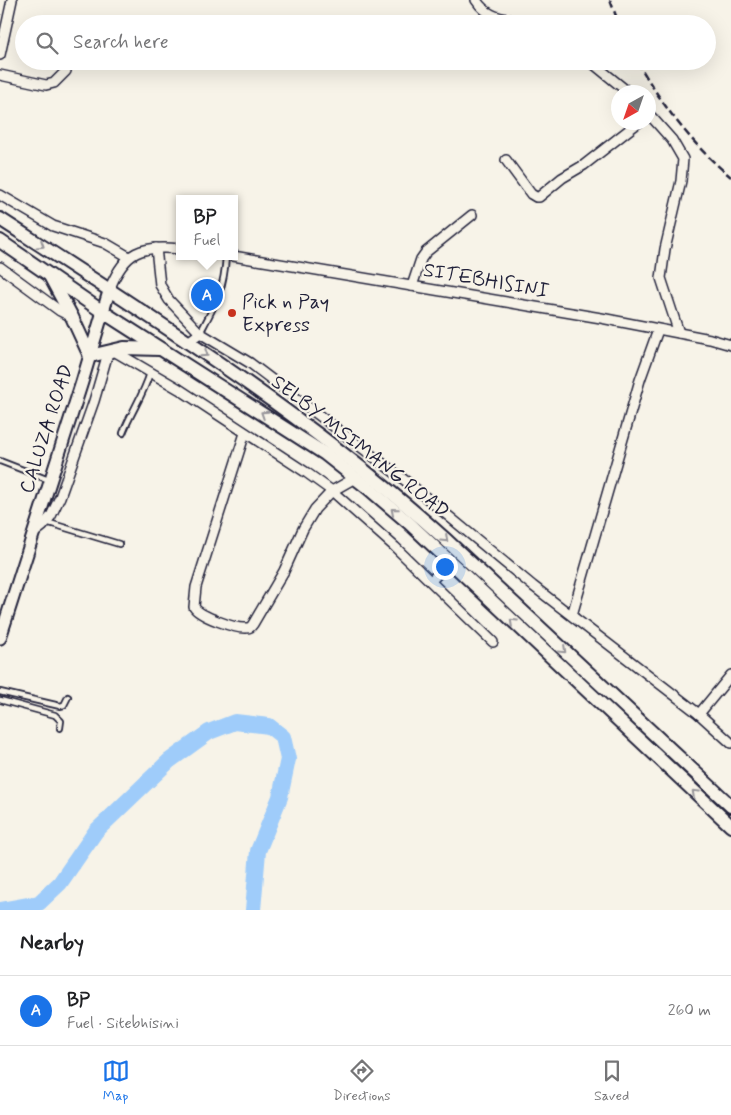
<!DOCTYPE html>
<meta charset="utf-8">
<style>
body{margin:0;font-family:Mynerve,sans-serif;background:#f6f6f6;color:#202124}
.compass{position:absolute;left:611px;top:85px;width:45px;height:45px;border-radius:50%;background:#fff;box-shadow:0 5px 20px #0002;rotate:220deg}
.you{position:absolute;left:444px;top:566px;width:18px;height:18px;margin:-12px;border:4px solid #fff;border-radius:50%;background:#1a73e8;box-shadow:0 0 0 8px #1a73e833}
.badge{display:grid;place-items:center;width:32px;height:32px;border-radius:50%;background:#1a73e8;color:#fff;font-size:16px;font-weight:700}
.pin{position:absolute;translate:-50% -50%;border:2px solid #fff;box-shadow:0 1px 5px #0006}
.popup{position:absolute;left:176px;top:195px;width:62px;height:65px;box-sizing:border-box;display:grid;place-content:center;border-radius:0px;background:#fff;filter:drop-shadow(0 1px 4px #0005);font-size:16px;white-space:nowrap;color:#757577}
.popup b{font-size:19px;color:#202124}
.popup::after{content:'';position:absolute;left:50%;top:100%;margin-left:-10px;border:10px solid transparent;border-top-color:#fff}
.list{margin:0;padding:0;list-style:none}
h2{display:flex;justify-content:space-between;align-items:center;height:65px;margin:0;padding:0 20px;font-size:21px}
h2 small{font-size:16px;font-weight:400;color:#757577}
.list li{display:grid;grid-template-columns:32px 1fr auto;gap:15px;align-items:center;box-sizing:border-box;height:70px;padding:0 20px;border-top:1px solid #e0e0e0}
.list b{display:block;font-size:19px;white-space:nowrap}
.list p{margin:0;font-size:16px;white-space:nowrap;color:#757577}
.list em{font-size:16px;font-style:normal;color:#757577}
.icon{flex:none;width:28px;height:28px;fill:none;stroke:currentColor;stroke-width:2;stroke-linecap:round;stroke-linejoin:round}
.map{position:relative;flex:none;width:731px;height:910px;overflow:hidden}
.search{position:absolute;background:#fff;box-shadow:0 5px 20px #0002;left:15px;right:15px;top:15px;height:55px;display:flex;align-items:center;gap:12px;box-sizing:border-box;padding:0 18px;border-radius:28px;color:#757577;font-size:19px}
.sheet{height:135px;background:#fff}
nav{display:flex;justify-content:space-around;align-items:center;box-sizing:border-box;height:70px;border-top:1px solid #e0e0e0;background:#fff;font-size:14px;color:#757577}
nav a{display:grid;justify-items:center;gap:2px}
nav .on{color:#1a73e8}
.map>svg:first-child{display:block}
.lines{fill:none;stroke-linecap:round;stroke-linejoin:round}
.river{stroke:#9fccfa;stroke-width:16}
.service-casing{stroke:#22223b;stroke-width:8}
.minor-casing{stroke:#22223b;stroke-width:12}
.tertiary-casing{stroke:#22223b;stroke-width:15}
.secondary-casing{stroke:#22223b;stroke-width:16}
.service{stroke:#f7f3e8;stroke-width:4.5}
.minor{stroke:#f7f3e8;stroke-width:9}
.tertiary{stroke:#f7f3e8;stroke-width:11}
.secondary{stroke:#f7f3e8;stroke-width:12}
.rail{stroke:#22223b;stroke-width:2.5;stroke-dasharray:8 4;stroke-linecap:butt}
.oneway{stroke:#97959a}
.poi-dot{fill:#c8321e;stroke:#f7f3e8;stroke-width:2}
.labels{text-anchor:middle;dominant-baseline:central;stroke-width:4.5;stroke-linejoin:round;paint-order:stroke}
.street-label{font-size:20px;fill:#22223b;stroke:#f7f3e8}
.poi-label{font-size:20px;fill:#22223b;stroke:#f7f3e8;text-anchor:start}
</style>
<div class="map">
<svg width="731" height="910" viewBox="0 0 731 910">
<rect width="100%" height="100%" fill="#f7f3e8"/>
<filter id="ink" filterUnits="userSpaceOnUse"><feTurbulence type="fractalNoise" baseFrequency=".02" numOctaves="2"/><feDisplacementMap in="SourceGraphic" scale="10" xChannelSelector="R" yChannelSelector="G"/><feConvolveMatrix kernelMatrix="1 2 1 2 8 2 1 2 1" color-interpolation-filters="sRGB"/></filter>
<g filter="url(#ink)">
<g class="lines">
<polyline class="river" points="0,910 39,903 60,883 96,831 169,761 209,732 235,722 269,726 283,737 288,759 280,797 258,851 253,910"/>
<defs>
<g id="service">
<path d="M200,333C216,303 224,290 226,256"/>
<path d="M123,433C131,412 143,396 150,373"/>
<polyline points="0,461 49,480"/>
<polyline points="46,522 119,544"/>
<polyline points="0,692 60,706 64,705 68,697"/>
<polyline points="0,700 55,715 61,721 60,728"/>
</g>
<g id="minor">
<path d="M476,0C490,21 506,17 527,24"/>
<polyline points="0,55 12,0"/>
<polyline points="590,61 628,92"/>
<polyline points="0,75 46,85 54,83 66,71"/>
<polyline points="648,113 672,140 683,159 681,181 665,249 661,278 679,333"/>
<polyline points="506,160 531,194 536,197 539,197 562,178 584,165 639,122"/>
<polyline points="0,195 53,226 105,243 129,257"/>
<polyline points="156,248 160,285 169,300 200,333"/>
<polyline points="233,256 601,318 710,339 731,345"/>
<polyline points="0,267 60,311 72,317"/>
<polyline points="412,286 421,259 426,252 472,215"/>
<path d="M110,288C125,251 141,245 180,249"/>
<polyline points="188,342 200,333 250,363 411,485 533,586 699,714 731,743"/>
<polyline points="114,351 179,389 307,473 332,491 395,547 493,642"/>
<path d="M245,433L196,587L194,607C199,616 236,629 246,628C250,628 251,627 253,624L284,571L303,529L315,509L332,491L355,478"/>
<polyline points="33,534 43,526 51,516 60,497 94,401 108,353"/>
<polyline points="431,581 449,562"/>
<polyline points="572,615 640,380 658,330"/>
<polyline points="699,714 731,675"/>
</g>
<polyline id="tertiary" points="0,638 82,382 110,288"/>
<g id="secondary">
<path d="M0,219C153,318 309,416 445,539L731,806"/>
<polyline points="0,241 103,312 325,454 368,488 409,523 731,826"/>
<polyline points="51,278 72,317 90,356 124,348 159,349"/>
</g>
</defs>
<use href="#service" class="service-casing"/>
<use href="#minor" class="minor-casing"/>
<use href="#tertiary" class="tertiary-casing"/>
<use href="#secondary" class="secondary-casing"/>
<use href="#service" class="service"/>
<use href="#minor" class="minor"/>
<use href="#tertiary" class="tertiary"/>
<use href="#secondary" class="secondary"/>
<g class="rail">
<polyline points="610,0 619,24"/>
<path d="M637,61C662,105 692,145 731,177"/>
</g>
</g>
<defs><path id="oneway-chevron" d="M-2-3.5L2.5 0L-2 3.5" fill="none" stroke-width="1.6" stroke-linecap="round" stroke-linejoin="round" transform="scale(1.25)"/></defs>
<g class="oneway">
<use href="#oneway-chevron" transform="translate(41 245) rotate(32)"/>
<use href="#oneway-chevron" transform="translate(205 354) rotate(34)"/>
<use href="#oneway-chevron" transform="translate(264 414) rotate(-147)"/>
<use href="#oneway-chevron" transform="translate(394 511) rotate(-139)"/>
<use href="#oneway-chevron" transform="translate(445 539) rotate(43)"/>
<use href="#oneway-chevron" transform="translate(513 622) rotate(-137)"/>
<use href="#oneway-chevron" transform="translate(563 650) rotate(43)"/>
<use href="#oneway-chevron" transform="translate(695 793) rotate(-137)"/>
</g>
</g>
<circle class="poi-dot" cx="232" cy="313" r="5"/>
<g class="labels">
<g class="street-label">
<text transform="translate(486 281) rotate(10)">SITEBHISINI</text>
<text transform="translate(47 429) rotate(-72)">CALUZA ROAD</text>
<text transform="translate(360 447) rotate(38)">SELBY MSIMANG ROAD</text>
</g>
<g class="poi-label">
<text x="242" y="302">Pick n Pay<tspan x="242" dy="23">Express</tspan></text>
</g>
</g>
</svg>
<svg class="compass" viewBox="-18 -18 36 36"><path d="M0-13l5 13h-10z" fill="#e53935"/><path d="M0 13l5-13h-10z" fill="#757577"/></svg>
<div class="you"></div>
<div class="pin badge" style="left:207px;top:295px">A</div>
<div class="popup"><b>BP</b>Fuel</div>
<div class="search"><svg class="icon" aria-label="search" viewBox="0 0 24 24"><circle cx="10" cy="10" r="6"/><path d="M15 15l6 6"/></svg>Search here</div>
</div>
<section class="sheet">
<h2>Nearby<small></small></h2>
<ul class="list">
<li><span class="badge">A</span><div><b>BP</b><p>Fuel · Sitebhisini</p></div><em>260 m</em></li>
</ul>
</section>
<nav>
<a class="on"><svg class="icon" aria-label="map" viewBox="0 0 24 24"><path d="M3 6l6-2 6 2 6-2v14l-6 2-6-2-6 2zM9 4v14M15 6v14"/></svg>Map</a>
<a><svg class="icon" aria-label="directions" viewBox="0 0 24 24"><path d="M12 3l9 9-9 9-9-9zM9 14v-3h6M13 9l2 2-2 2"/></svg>Directions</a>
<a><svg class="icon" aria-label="saved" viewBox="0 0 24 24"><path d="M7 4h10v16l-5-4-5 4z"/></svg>Saved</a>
</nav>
